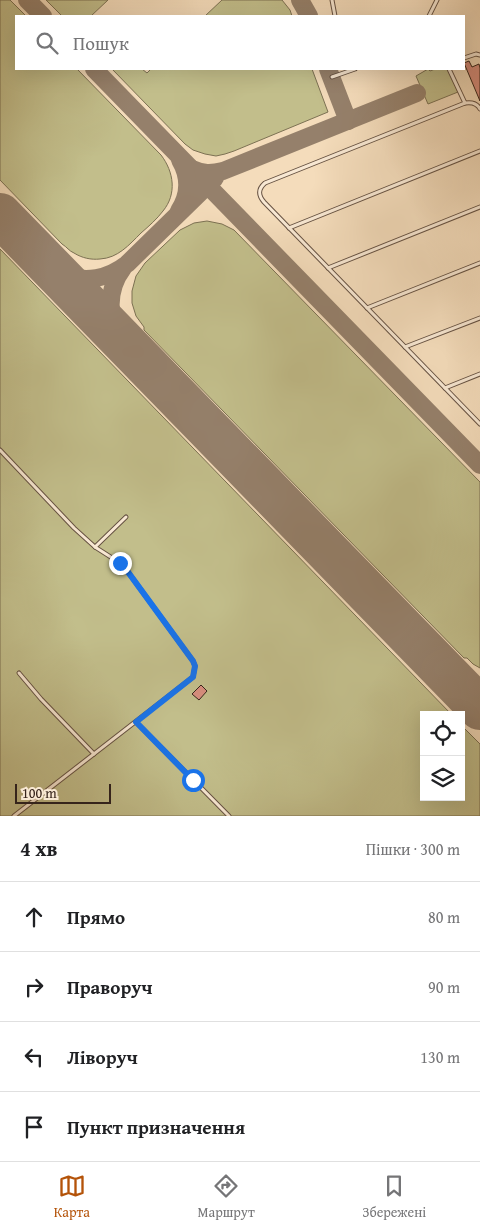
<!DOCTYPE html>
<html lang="uk">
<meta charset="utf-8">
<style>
body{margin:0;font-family:"Gentium Book Plus",serif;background:#f6f6f6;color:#202124}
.controls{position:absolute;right:15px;bottom:15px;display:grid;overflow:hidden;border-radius:0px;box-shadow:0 5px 20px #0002}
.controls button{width:45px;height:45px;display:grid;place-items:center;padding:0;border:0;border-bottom:1px solid #e0e0e0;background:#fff;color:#202124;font:25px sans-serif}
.scale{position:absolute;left:15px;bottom:12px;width:96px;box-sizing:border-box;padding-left:5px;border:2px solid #36241b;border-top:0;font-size:14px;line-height:18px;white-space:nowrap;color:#36241b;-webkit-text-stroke:4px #f8e8d3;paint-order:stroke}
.stop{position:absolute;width:15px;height:15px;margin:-11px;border:4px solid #1a73e8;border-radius:50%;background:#fff}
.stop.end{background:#1a73e8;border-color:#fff;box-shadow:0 1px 5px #0008}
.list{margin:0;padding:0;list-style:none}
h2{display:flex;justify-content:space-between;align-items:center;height:65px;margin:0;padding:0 20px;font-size:21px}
h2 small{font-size:16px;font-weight:400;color:#757577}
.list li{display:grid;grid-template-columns:32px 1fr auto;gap:15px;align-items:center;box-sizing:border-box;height:70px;padding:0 20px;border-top:1px solid #e0e0e0}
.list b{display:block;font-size:19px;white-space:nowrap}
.list em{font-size:16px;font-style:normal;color:#757577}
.icon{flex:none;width:28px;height:28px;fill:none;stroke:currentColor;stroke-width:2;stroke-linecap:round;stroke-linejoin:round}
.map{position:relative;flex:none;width:480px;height:816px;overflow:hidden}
.search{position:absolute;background:#fff;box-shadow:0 5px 20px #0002;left:15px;right:15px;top:15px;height:55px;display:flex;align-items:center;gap:12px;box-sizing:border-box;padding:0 18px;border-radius:0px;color:#757577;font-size:19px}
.sheet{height:345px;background:#fff}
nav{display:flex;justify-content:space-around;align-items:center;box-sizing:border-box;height:70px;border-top:1px solid #e0e0e0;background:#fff;font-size:14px;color:#757577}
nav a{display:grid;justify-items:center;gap:2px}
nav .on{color:#b45309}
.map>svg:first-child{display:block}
.green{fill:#c2be8b;stroke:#7c7153}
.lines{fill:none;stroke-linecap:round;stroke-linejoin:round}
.taxiway{stroke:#95806b;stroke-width:18}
.runway{stroke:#95806b;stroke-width:44}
.building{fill:#d88e7f;stroke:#36241b}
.lane-casing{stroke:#665243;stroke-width:5}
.lane{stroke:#f8e8d3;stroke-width:3}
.route{stroke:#1a73e8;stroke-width:6}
</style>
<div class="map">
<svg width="480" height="816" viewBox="0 0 480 816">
<rect width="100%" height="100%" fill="#f4dcbb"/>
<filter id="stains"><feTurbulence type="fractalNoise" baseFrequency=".004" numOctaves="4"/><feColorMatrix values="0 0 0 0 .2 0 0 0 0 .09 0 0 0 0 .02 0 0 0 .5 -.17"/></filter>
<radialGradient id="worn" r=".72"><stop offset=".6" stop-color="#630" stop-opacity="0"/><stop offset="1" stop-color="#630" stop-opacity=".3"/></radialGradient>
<g class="green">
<path d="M0,0H10L26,16H16V69H77L161,155C174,172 177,194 163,211C157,219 149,226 141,233C129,245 118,258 100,259C91,260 82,258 74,253C69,251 67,247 62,244L0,180Z"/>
<polygon points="46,0 108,0 91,16 62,16"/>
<polygon points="222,0 282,0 290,10 292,16 205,16"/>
<polygon points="112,69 142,69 147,73 151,69 312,69 328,112 234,151 225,154 216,156 205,154 193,150 185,144"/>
<polygon points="428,69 430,71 435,69 448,69 458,92 428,104 416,76"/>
<polygon points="207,221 222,224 234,230 480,482 480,668 473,664 467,658 464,658 144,330 144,327 136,316 132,303 132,291 136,276 145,263 180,230 194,223"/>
<polygon points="0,249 452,715 424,715 424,797 461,797 461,725 480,744 480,816 0,816"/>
</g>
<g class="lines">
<g class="taxiway">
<polyline points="27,0 43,16"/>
<polyline points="300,0 309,16"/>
<polyline points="94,69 480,465"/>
<polyline points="328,69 348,121"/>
<path d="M192,169C203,174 211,174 223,171L417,93"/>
<path d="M179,211C190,194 190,177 180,160"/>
<path d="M44,261C51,265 57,270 64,274C85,284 109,278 127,264L215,178"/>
<path d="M123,341C106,320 107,289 123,268"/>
<polyline points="454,681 466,690 480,695"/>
</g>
<polyline class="runway" points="0,215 480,708"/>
</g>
<g class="building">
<polygon points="469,61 472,67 479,64 480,68 480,101 464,63"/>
<polygon points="201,685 207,691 199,700 192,694"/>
</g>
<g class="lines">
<defs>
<g id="lane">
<polyline points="332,0 335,16"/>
<polyline points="429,16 437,0"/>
<polyline points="464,58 476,54 480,55"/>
<polyline points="449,69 465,103"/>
<polyline points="332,77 355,69"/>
<path d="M480,109C477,103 471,102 465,103L265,183C258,189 258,195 264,202L480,424"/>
<polyline points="289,228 480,151"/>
<polyline points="328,268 480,207"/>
<polyline points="367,308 480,263"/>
<polyline points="405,347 480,318"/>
<polyline points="445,388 480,374"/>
<polyline points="0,450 74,528 95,547 120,563 128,572 193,661 195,666 193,677 14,816"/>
<polyline points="95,547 126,517"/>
<polyline points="19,673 41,699 94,754"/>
<polyline points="136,722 229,816"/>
</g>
</defs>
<use href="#lane" class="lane-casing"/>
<use href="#lane" class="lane"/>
</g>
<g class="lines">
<polyline class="route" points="120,563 128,572 193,661 195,666 193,677 136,722 193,780"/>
</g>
<rect width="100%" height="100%" filter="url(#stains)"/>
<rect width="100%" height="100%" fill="url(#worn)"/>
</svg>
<div class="controls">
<button><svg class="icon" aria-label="locate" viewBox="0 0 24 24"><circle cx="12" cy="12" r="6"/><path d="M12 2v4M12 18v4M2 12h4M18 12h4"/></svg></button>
<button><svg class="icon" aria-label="layers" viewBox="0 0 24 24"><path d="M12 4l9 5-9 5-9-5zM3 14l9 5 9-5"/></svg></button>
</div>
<div class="scale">100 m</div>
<div class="stop" style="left:193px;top:780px"></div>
<div class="stop end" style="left:120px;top:563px"></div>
<div class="search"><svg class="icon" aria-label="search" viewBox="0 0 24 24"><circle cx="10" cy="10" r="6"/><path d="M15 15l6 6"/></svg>Пошук</div>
</div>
<section class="sheet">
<h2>4 хв<small>Пішки · 300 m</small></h2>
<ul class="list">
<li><svg class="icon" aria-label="ahead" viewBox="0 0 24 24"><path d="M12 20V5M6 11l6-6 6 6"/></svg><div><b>Прямо</b></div><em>80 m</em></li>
<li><svg class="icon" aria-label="right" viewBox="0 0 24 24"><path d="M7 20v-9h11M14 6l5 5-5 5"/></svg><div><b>Праворуч</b></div><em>90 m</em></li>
<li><svg class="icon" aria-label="left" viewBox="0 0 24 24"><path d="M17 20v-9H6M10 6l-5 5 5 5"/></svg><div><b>Ліворуч</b></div><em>130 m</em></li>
<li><svg class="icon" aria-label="arrive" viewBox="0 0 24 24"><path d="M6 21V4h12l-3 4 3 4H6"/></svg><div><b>Пункт призначення</b></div></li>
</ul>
</section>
<nav>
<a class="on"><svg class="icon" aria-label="map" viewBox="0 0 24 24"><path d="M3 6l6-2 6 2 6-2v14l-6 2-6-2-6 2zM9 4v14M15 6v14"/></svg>Карта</a>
<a><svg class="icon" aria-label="directions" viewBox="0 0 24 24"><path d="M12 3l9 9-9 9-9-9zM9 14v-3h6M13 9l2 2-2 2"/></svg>Маршрут</a>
<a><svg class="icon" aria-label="saved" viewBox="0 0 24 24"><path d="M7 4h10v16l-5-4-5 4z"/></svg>Збережені</a>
</nav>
